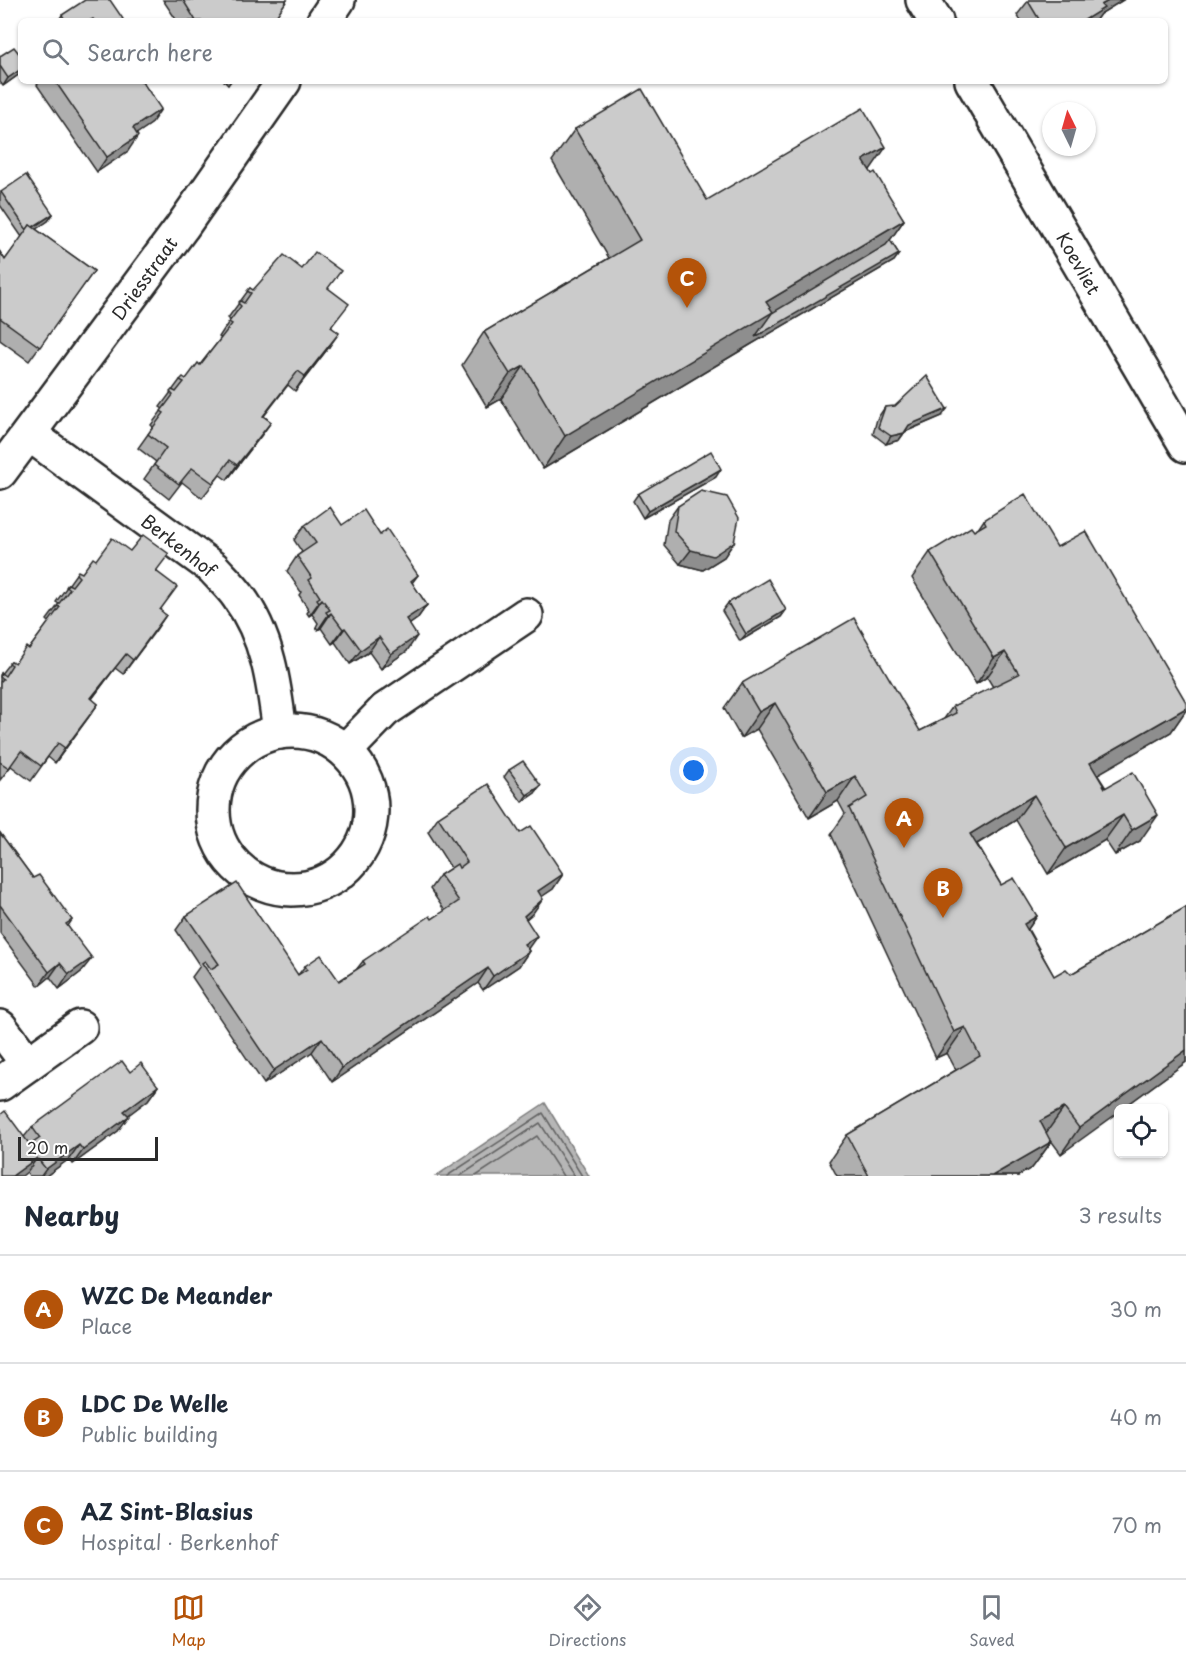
<!DOCTYPE html>
<meta charset="utf-8">
<style>
body{margin:0;font-family:"Playpen Sans",sans-serif;background:#f6f6f7;color:#1f2937}
.controls{position:absolute;right:18px;bottom:18px;display:grid;overflow:hidden;border-radius:9px;box-shadow:0 2px 4px #0004}
.controls button{width:54px;height:54px;display:grid;place-items:center;padding:0;border:0;border-bottom:2px solid #e0e1e3;background:#fff;color:#1f2937;font:30px sans-serif}
.compass{position:absolute;left:1042px;top:102px;width:54px;height:54px;border-radius:50%;background:#fff;box-shadow:0 2px 4px #0004;rotate:355deg}
.scale{position:absolute;left:18px;bottom:15px;width:140px;box-sizing:border-box;padding-left:6px;border:3px solid #2b2b2b;border-top:0;font-size:16px;line-height:21px;white-space:nowrap;color:#2b2b2b;-webkit-text-stroke:4px #fff;paint-order:stroke}
.you{position:absolute;left:694px;top:771px;width:21px;height:21px;margin:-15px;border:4px solid #fff;border-radius:50%;background:#1a73e8;box-shadow:0 0 0 9px #1a73e833}
.badge{display:grid;place-items:center;width:39px;height:39px;border-radius:50%;background:#b45309;color:#fff;font-size:20px;font-weight:700}
.pin{position:absolute;translate:-50% -50px;filter:drop-shadow(0 2px 3px #0008)}
.pin::after{content:'';position:absolute;top:32px;width:21px;height:18px;background:inherit;clip-path:polygon(0 0,100% 0,50% 100%)}
.list{margin:0;padding:0;list-style:none}
h2{display:flex;justify-content:space-between;align-items:center;height:78px;margin:0;padding:0 24px;font-size:26px}
h2 small{font-size:20px;font-weight:400;color:#747a83}
.list li{display:grid;grid-template-columns:39px 1fr auto;gap:18px;align-items:center;box-sizing:border-box;height:108px;padding:0 24px;border-top:2px solid #e0e1e3}
.list b{display:block;font-size:22px;white-space:nowrap}
.list p{margin:0;font-size:20px;white-space:nowrap;color:#747a83}
.list em{font-size:20px;font-style:normal;color:#747a83}
.icon{flex:none;width:33px;height:33px;fill:none;stroke:currentColor;stroke-width:2;stroke-linecap:round;stroke-linejoin:round}
.map{position:relative;flex:none;width:1186px;height:1176px;overflow:hidden}
.search{position:absolute;background:#fff;box-shadow:0 2px 4px #0004;left:18px;right:18px;top:18px;height:66px;display:flex;align-items:center;gap:15px;box-sizing:border-box;padding:0 21px;border-radius:9px;color:#747a83;font-size:22px}
.sheet{height:402px;background:#fff}
nav{display:flex;justify-content:space-around;align-items:center;box-sizing:border-box;height:84px;border-top:2px solid #e0e1e3;background:#fff;font-size:16px;color:#747a83}
nav a{display:grid;justify-items:center;gap:3px}
nav .on{color:#b45309}
.map>svg:first-child{display:block}
.water{fill:#b6b6b6;stroke:#7e7e7e;stroke-width:1.5}
.lines{fill:none;stroke-linecap:round;stroke-linejoin:round}
.shore{stroke:#636363;stroke-width:1.5}
.minor-casing{stroke:#2b2b2b;stroke-width:38}
.minor{stroke:#fff;stroke-width:33}
.wall{fill:#afafaf;stroke:#2b2b2b;stroke-width:1.5}
.shaded-wall{fill:#8e8e8e;stroke:#2b2b2b;stroke-width:1.5}
.building{fill:#cbcbcb;stroke:#2b2b2b;stroke-width:1.5}
.labels{text-anchor:middle;dominant-baseline:central;stroke-width:5;stroke-linejoin:round;paint-order:stroke}
.street-label{font-size:18px;fill:#2b2b2b;stroke:#fff}
</style>
<div class="map">
<svg width="1186" height="1176" viewBox="0 0 1186 1176">
<rect width="100%" height="100%" fill="#fff"/>
<filter id="ink" filterUnits="userSpaceOnUse"><feTurbulence type="fractalNoise" baseFrequency=".0167" numOctaves="2"/><feDisplacementMap in="SourceGraphic" scale="12" xChannelSelector="R" yChannelSelector="G"/><feConvolveMatrix kernelMatrix="1 2 1 2 8 2 1 2 1" color-interpolation-filters="sRGB"/></filter>
<g filter="url(#ink)">
<polygon class="water" points="545,1103 589,1176 436,1176"/>
<g class="lines">
<g class="shore">
<polyline points="447,1176 543,1113 582,1176"/>
<polyline points="460,1176 540,1123 574,1176"/>
<polyline points="476,1176 537,1136 563,1176"/>
</g>
<defs>
<g id="minor">
<polyline points="923,0 936,21"/>
<polyline points="324,21 338,0"/>
<polyline points="972,81 1186,445"/>
<path d="M29,434L213,568C221,577 231,586 238,596C268,636 274,684 280,732"/>
<polyline points="0,472 182,227 284,81"/>
<circle cx="292" cy="810" r="79"/>
<polyline points="347,749 385,710 526,615"/>
<polyline points="0,1027 28,1064 80,1027"/>
<polyline points="0,1084 28,1064"/>
</g>
</defs>
<use href="#minor" class="minor-casing"/>
<use href="#minor" class="minor"/>
</g>
<g class="wall">
<polygon points="163,0 287,0 273,21 177,21"/>
<polygon points="1029,0 1123,0 1100,14 1095,21 1021,21 1017,15"/>
<polygon points="62,15 121,21 58,21"/>
<polygon points="0,56 21,73 3,86 0,82"/>
<polygon points="40,81 142,81 151,124 136,134 128,151 97,172 37,85"/>
<polygon points="224,81 231,81 228,85"/>
<polygon points="575,129 707,200 869,170 904,220 890,240 899,254 894,261 750,345 543,469 501,399 487,407 462,365 484,332 609,258 552,161"/>
<polygon points="1,192 53,214 48,221 36,229 94,271 29,361 0,340 0,252 5,260 22,237 0,205 0,194"/>
<polygon points="250,288 253,290 328,289 332,328 329,347 295,391 288,385 264,416 271,422 227,480 220,475 202,498 182,482 169,499 144,479 156,462 138,448 153,427 151,425 163,409 160,407 180,380 186,379 200,365 221,338 219,337 230,320 228,318"/>
<polygon points="885,407 942,416 905,432 899,440 886,444 873,434 877,419"/>
<polygon points="716,477 643,518 633,501 638,494"/>
<polygon points="678,506 734,542 724,557 703,570 680,564 664,545 668,520"/>
<polygon points="984,520 1057,547 1186,702 1186,710 1171,732 1097,774 1140,841 1115,855 1105,840 1048,874 1016,820 977,844 1001,885 1037,916 1028,929 1054,976 1071,974 1186,907 1186,1062 1123,1108 1119,1108 1061,1154 1050,1139 1051,1142 1033,1167 1018,1176 837,1176 829,1161 847,1135 956,1070 947,1053 936,1058 831,834 845,814 838,801 809,818 757,729 741,738 724,708 742,683 920,731 944,719 953,706 993,687 987,677 976,684 912,578 930,552 978,529"/>
<polygon points="342,525 380,535 418,575 412,583 427,605 417,619 410,624 407,651 381,669 369,652 350,664 335,642 332,644 321,628 318,630 316,627 318,623 312,614 309,616 307,613 309,610 299,595 301,592 287,571 297,556 302,552 294,540 304,526"/>
<polygon points="96,560 157,571 160,611 166,615 123,674 115,668 92,699 98,704 55,763 48,757 31,781 11,766 0,780 0,675 11,661 15,663 29,649 49,622 47,620 59,604 56,602 76,574 82,573"/>
<polygon points="728,603 786,610 781,617 740,641 722,611"/>
<polygon points="509,770 535,793 522,802 504,777"/>
<polygon points="438,817 520,833 563,874 553,889 541,897 533,913 526,919 528,949 529,951 519,966 483,990 478,983 332,1082 312,1052 264,1084 192,977 200,966 176,930 186,916 298,975 305,966 339,981 356,970 363,961 445,911 430,889 440,875 451,868 428,832"/>
<polygon points="0,833 33,878 72,920 68,926 81,972 59,989 50,977 39,986 0,933"/>
<polygon points="130,1072 158,1086 148,1100 128,1115 118,1131 73,1164 69,1159 46,1176 29,1176 27,1172 24,1137 32,1127"/>
</g>
<g class="shaded-wall">
<polygon points="1110,0 1123,0 1100,14 1095,21 1083,21 1101,5"/>
<polygon points="21,69 21,73 3,86 8,78"/>
<polygon points="161,109 151,124 123,143 133,128"/>
<polygon points="138,136 128,151 97,172 107,157"/>
<polygon points="886,147 863,180 863,160"/>
<polygon points="53,214 48,221 23,238 28,231"/>
<polygon points="904,220 881,253 899,254 894,261 750,345 543,469 565,436 766,302"/>
<polygon points="339,333 329,347 295,391 305,376"/>
<polygon points="524,366 501,399 487,407 510,374"/>
<polygon points="947,409 942,416 904,432 909,425"/>
<polygon points="271,422 261,436 227,480 237,465"/>
<polygon points="904,433 899,440 886,444 891,436"/>
<polygon points="721,469 716,477 643,518 648,511"/>
<polygon points="734,542 724,557 703,570 680,564 691,550"/>
<polygon points="322,599 312,614 309,616 319,602"/>
<polygon points="427,605 417,619 396,634 406,619"/>
<polygon points="786,610 781,617 740,641 746,634"/>
<polygon points="331,613 321,628 318,630 328,615"/>
<polygon points="166,615 156,630 123,674 133,660"/>
<polygon points="345,628 335,642 332,644 343,629"/>
<polygon points="417,636 407,651 381,669 391,654"/>
<polygon points="379,637 369,652 350,664 361,650"/>
<polygon points="1005,652 987,677 976,684 994,658"/>
<polygon points="126,654 115,668 81,713 91,698"/>
<polygon points="775,703 757,729 741,738 759,712"/>
<polygon points="98,704 88,718 55,763 65,748"/>
<polygon points="1186,708 1186,710 1171,732 1072,789 1090,763"/>
<polygon points="855,776 838,801 809,818 827,792"/>
<polygon points="541,786 535,793 522,802 527,795"/>
<polygon points="1034,795 1016,820 952,859 970,834"/>
<polygon points="1123,815 1105,840 1048,874 1066,848"/>
<polygon points="1158,815 1140,841 1115,855 1132,830"/>
<polygon points="563,874 553,889 528,906 538,891"/>
<polygon points="543,899 533,913 514,930 524,916"/>
<polygon points="1037,916 1019,942 1024,924"/>
<polygon points="537,936 527,950 524,944"/>
<polygon points="529,951 519,966 483,990 493,976"/>
<polygon points="92,958 81,972 59,989 69,974"/>
<polygon points="60,963 50,977 39,986 49,972"/>
<polygon points="488,968 478,983 332,1082 342,1068"/>
<polygon points="965,1027 947,1053 936,1058 954,1032"/>
<polygon points="322,1038 312,1052 264,1084 274,1070"/>
<polygon points="1186,1050 1186,1062 1123,1108 1119,1108 1119,1112 1061,1154 1079,1128"/>
<polygon points="158,1086 148,1100 114,1126 124,1111"/>
<polygon points="1064,1108 1046,1133 1040,1121"/>
<polygon points="129,1116 118,1131 73,1164 83,1150"/>
<polygon points="1051,1142 1033,1167 1018,1176 992,1176"/>
<polygon points="79,1145 69,1159 46,1176 41,1176 46,1169"/>
<polygon points="37,1158 27,1172 22,1176 12,1176"/>
</g>
<g class="building">
<polygon points="85,0 110,0 123,19 120,21 95,21 93,19 89,21 66,21 62,15"/>
<polygon points="183,0 287,0 273,21 196,21"/>
<polygon points="1029,0 1110,0 1101,5 1104,8 1083,21 1040,21 1028,1"/>
<polygon points="14,47 21,56 21,69 8,78 0,66 0,56"/>
<polygon points="55,81 142,81 161,109 133,128 138,136 107,157"/>
<polygon points="642,89 707,200 863,108 886,147 863,160 872,174 875,172 904,220 766,302 773,312 565,436 524,366 510,374 484,332 640,240 575,129"/>
<polygon points="26,175 53,214 33,227 30,225 27,230 1,192"/>
<polygon points="30,225 94,271 40,347 0,318 0,252 5,260"/>
<polygon points="890,240 899,254 755,337 772,313 886,245"/>
<polygon points="315,252 341,271 328,288 349,304 331,327 339,333 305,376 298,371 263,416 271,422 237,465 230,460 213,483 192,468 179,484 154,465 166,448 148,434 164,413 161,411 173,395 170,392 172,390 176,392 184,382 180,380 183,377 186,379 198,363 200,365 232,324 229,322 241,306 238,303 240,301 244,303 251,293 247,291 250,288 253,290 284,255 302,269"/>
<polygon points="927,376 947,409 909,425 904,433 891,436 878,427 885,407 895,406"/>
<polygon points="711,451 721,469 648,511 638,494"/>
<polygon points="701,491 727,497 739,518 734,542 713,556 691,550 674,531 678,506"/>
<polygon points="1025,494 1057,547 1086,531 1186,702 1186,708 1090,763 1105,788 1133,772 1158,815 1132,830 1123,815 1066,848 1034,795 970,834 1001,885 1014,878 1037,916 1024,924 1054,976 1066,969 1071,974 1186,907 1186,1050 1079,1128 1064,1108 1040,1121 1051,1142 992,1176 869,1176 847,1135 980,1056 965,1027 954,1032 849,808 867,797 855,776 827,792 775,703 759,712 742,683 854,618 920,731 956,713 953,706 1019,674 1005,652 994,658 930,552 971,527 974,531 986,524 984,520"/>
<polygon points="330,507 342,525 364,510 380,535 387,529 418,575 411,581 427,605 406,619 417,636 391,654 379,637 361,650 345,628 343,629 331,613 328,615 326,612 330,610 322,599 319,602 317,599 320,597 309,580 312,578 297,556 316,543 304,526"/>
<polygon points="143,535 169,554 156,571 177,587 160,610 166,615 133,660 126,654 91,698 98,704 65,748 58,743 41,766 21,751 9,768 0,762 0,682 3,679 0,677 1,673 5,676 12,665 9,663 11,661 15,663 26,647 29,649 60,607 57,606 70,589 66,587 68,584 72,586 79,577 76,574 78,571 82,573 93,558 96,560 112,538 130,551"/>
<polygon points="768,579 786,610 746,634 728,603"/>
<polygon points="523,761 541,786 527,795 509,770"/>
<polygon points="488,784 520,833 531,826 563,874 538,891 543,899 524,916 537,936 524,944 529,951 493,976 488,968 342,1068 322,1038 274,1070 202,963 205,961 211,969 219,964 186,916 237,883 298,975 307,969 305,966 321,955 339,981 365,964 363,961 430,916 432,919 459,901 440,875 457,864 459,868 467,862 438,817"/>
<polygon points="0,833 33,878 39,875 72,920 66,924 92,958 69,974 60,963 49,972 0,905"/>
<polygon points="122,1061 130,1072 141,1063 158,1086 124,1111 129,1116 83,1150 79,1145 46,1169 37,1158 12,1176 0,1176 0,1115 5,1111 30,1145 40,1138 32,1127"/>
</g>
</g>
<g class="labels">
<g class="street-label">
<text transform="translate(1079 263) rotate(60)">Koevliet</text>
<text transform="translate(144 278) rotate(-54)">Driesstraat</text>
<text transform="translate(179 545) rotate(38)">Berkenhof</text>
</g>
</g>
</svg>
<div class="controls">
<button><svg class="icon" aria-label="locate" viewBox="0 0 24 24"><circle cx="12" cy="12" r="6"/><path d="M12 2v4M12 18v4M2 12h4M18 12h4"/></svg></button>
</div>
<svg class="compass" viewBox="-18 -18 36 36"><path d="M0-13l5 13h-10z" fill="#e53935"/><path d="M0 13l5-13h-10z" fill="#747a83"/></svg>
<div class="scale">20 m</div>
<div class="you"></div>
<div class="pin badge" style="left:904px;top:848px">A</div>
<div class="pin badge" style="left:943px;top:918px">B</div>
<div class="pin badge" style="left:687px;top:308px">C</div>
<div class="search"><svg class="icon" aria-label="search" viewBox="0 0 24 24"><circle cx="10" cy="10" r="6"/><path d="M15 15l6 6"/></svg>Search here</div>
</div>
<section class="sheet">
<h2>Nearby<small>3 results</small></h2>
<ul class="list">
<li><span class="badge">A</span><div><b>WZC De Meander</b><p>Place</p></div><em>30 m</em></li>
<li><span class="badge">B</span><div><b>LDC De Welle</b><p>Public building</p></div><em>40 m</em></li>
<li><span class="badge">C</span><div><b>AZ Sint-Blasius</b><p>Hospital · Berkenhof</p></div><em>70 m</em></li>
</ul>
</section>
<nav>
<a class="on"><svg class="icon" aria-label="map" viewBox="0 0 24 24"><path d="M3 6l6-2 6 2 6-2v14l-6 2-6-2-6 2zM9 4v14M15 6v14"/></svg>Map</a>
<a><svg class="icon" aria-label="directions" viewBox="0 0 24 24"><path d="M12 3l9 9-9 9-9-9zM9 14v-3h6M13 9l2 2-2 2"/></svg>Directions</a>
<a><svg class="icon" aria-label="saved" viewBox="0 0 24 24"><path d="M7 4h10v16l-5-4-5 4z"/></svg>Saved</a>
</nav>
